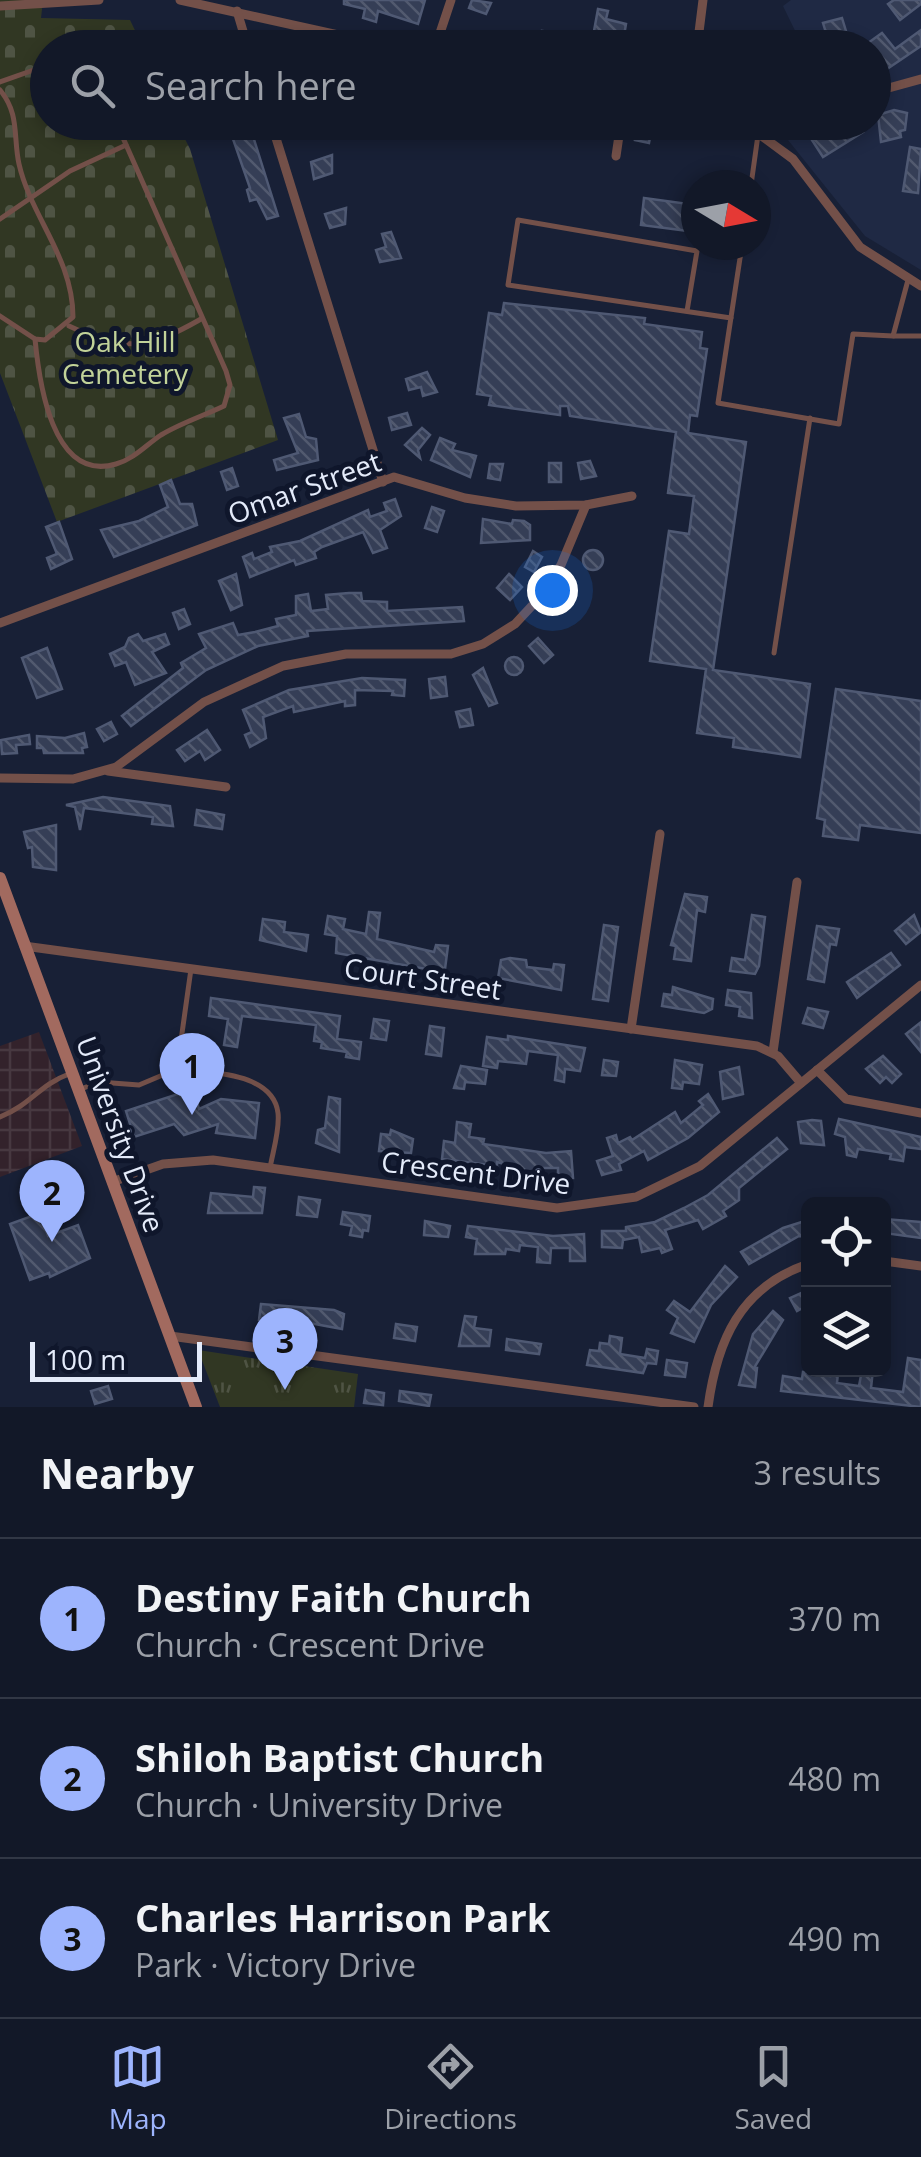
<!DOCTYPE html>
<meta charset="utf-8">
<style>
body{margin:0;font-family:"Open Sans",sans-serif;background:#1b2130;color:#f1f3f6}
.controls{position:absolute;right:30px;bottom:30px;display:grid;overflow:hidden;border-radius:15px;box-shadow:0 5px 15px #0003}
.controls button{width:90px;height:90px;display:grid;place-items:center;padding:0;border:0;border-bottom:2px solid #313745;background:#121828;color:#f1f3f6;font:50px sans-serif}
.compass{position:absolute;left:681px;top:170px;width:90px;height:90px;border-radius:50%;background:#121828;box-shadow:0 5px 15px #0003;rotate:100deg}
.scale{position:absolute;left:30px;bottom:25px;width:172px;box-sizing:border-box;padding-left:10px;border:5px solid #e4ebfa;border-top:0;font-size:28px;line-height:35px;white-space:nowrap;color:#e4ebfa;-webkit-text-stroke:8px #0f162b;paint-order:stroke}
.you{position:absolute;left:552px;top:590px;width:35px;height:35px;margin:-25px;border:8px solid #fff;border-radius:50%;background:#1a73e8;box-shadow:0 0 0 15px #1a73e833}
.badge{display:grid;place-items:center;width:65px;height:65px;border-radius:50%;background:#9db4fd;color:#111;font-size:32px;font-weight:700}
.pin{position:absolute;translate:-50% -82px;filter:drop-shadow(0 2px 5px #0008)}
.pin::after{content:'';position:absolute;top:52px;width:35px;height:30px;background:inherit;clip-path:polygon(0 0,100% 0,50% 100%)}
.list{margin:0;padding:0;list-style:none}
h2{display:flex;justify-content:space-between;align-items:center;height:130px;margin:0;padding:0 40px;font-size:42px}
h2 small{font-size:32px;font-weight:400;color:#9ca0a8}
.list li{display:grid;grid-template-columns:65px 1fr auto;gap:30px;align-items:center;box-sizing:border-box;height:160px;padding:0 40px;border-top:2px solid #313745}
.list b{display:block;font-size:38px;white-space:nowrap}
.list p{margin:0;font-size:32px;white-space:nowrap;color:#9ca0a8}
.list em{font-size:32px;font-style:normal;color:#9ca0a8}
.icon{flex:none;width:55px;height:55px;fill:none;stroke:currentColor;stroke-width:2;stroke-linecap:round;stroke-linejoin:round}
.map{position:relative;flex:none;width:921px;height:1407px;overflow:hidden}
.search{position:absolute;background:#121828;box-shadow:0 5px 15px #0003;left:30px;right:30px;top:30px;height:110px;display:flex;align-items:center;gap:25px;box-sizing:border-box;padding:0 35px;border-radius:55px;color:#9ca0a8;font-size:38px}
.sheet{height:610px;background:#121828}
nav{display:flex;justify-content:space-around;align-items:center;box-sizing:border-box;height:140px;border-top:2px solid #313745;background:#121828;font-size:28px;color:#9ca0a8}
nav a{display:grid;justify-items:center;gap:5px}
nav .on{color:#9db4fd}
.map>svg:first-child{display:block}
.built{fill:#1f2944}
.industrial{fill:url(#industrial-grid)}
.grass{fill:url(#grass-tufts)}
.cemetery{fill:url(#cemetery-stones)}
.building{fill:url(#building-back-hatch);stroke:#4f5973;stroke-width:2.5}
.lines{fill:none;stroke-linecap:round;stroke-linejoin:round}
.lane{stroke:#735049;stroke-width:5}
.street{stroke:#735049;stroke-width:9}
.secondary{stroke:#a26a5f;stroke-width:12}
.labels{text-anchor:middle;dominant-baseline:central;stroke-width:10;stroke-linejoin:round;paint-order:stroke}
.park-label{font-size:28px;fill:#c2d399;stroke:#0f162b}
.street-label{font-size:28px;fill:#e4ebfa;stroke:#0f162b}
</style>
<div class="map">
<svg width="921" height="1407" viewBox="0 0 921 1407">
<defs>
<pattern id="industrial-grid" width="8" height="8" patternUnits="userSpaceOnUse" patternTransform="scale(2.5)"><rect width="8" height="8" fill="#33222b"/><path d="M0 4h8M4 0v8" fill="none" stroke="#473840"/></pattern>
<pattern id="grass-tufts" width="24" height="20" patternUnits="userSpaceOnUse" patternTransform="scale(2.5)"><rect width="24" height="20" fill="#313723"/><path d="M3 7l-1-3M5 7V3M7 7l1-3M15 17l-1-3M17 17v-4M19 17l1-3" fill="none" stroke="#4f5444"/></pattern>
<pattern id="cemetery-stones" width="16" height="16" patternUnits="userSpaceOnUse" patternTransform="scale(2.5)"><rect width="16" height="16" fill="#313723"/><path d="M2 7V4a2 2 0 0 1 4 0v3zM10 15v-3a2 2 0 0 1 4 0v3z" fill="#4f5444"/></pattern>
<pattern id="building-back-hatch" width="6" height="6" patternUnits="userSpaceOnUse" patternTransform="scale(2.5)"><rect width="6" height="6" fill="#353e56"/><path d="M-1 5l2 2M0 0l6 6M5-1l2 2" fill="none" stroke="#525a6f"/></pattern>
</defs>
<rect width="100%" height="100%" fill="#182036"/>
<polygon class="built" points="791,0 921,0 921,270 865,236 784,135 791,123 874,122 874,48 803,47 783,6"/>
<polygon class="industrial" points="39,1032 82,1146 0,1177 0,1046"/>
<polygon class="grass" points="198,1350 358,1374 354,1407 220,1407"/>
<polygon class="cemetery" points="0,0 43,0 41,18 130,20 143,47 48,48 48,122 177,123 190,149 278,440 57,522 0,373"/>
<g class="building">
<polygon points="344,0 425,0 418,24 378,11 376,22 363,18 365,9 344,4"/>
<polygon points="472,0 491,3 486,14 469,8"/>
<polygon points="894,0 921,0 921,4 900,20 888,4"/>
<polygon points="598,9 608,11 606,19 626,24 622,48 541,48 542,31 584,37 594,31"/>
<polygon points="842,18 846,31 827,36 823,23"/>
<polygon points="921,30 921,46 887,69 868,43 882,33 895,49"/>
<polygon points="894,110 907,113 905,130 900,131 901,137 881,142 878,115"/>
<polygon points="554,122 605,122 603,137 554,127"/>
<polygon points="840,122 857,122 863,132 823,157 812,140"/>
<polygon points="639,124 652,127 649,143 635,140"/>
<polygon points="252,133 278,216 267,219 257,199 250,201 247,190 250,188 233,139"/>
<polygon points="910,147 921,149 918,193 903,191"/>
<polygon points="332,155 332,173 314,179 311,162"/>
<polygon points="644,198 696,205 696,232 641,225"/>
<polygon points="346,208 345,224 330,228 325,214"/>
<polygon points="391,232 401,258 380,262 376,250 386,247 382,234"/>
<polygon points="504,303 645,318 644,324 702,332 700,348 707,349 697,416 690,415 688,433 746,442 713,670 810,684 800,757 733,747 734,738 697,733 706,669 650,661 669,531 689,534 694,496 668,493 676,432 570,416 568,406 560,406 560,415 489,405 491,396 477,394 489,313 502,315"/>
<polygon points="427,372 437,392 423,396 421,387 409,390 406,379"/>
<polygon points="407,413 411,425 392,430 389,418"/>
<polygon points="299,414 306,437 316,439 318,460 277,470 274,460 298,453 284,418"/>
<polygon points="422,428 430,435 418,450 420,458 405,445"/>
<polygon points="440,438 455,444 452,450 476,456 470,477 431,460"/>
<polygon points="590,461 596,476 581,479 578,463"/>
<rect x="549" y="463" width="12" height="19"/>
<polygon points="490,464 503,464 500,480 488,478"/>
<polygon points="232,468 238,486 227,490 221,472"/>
<polygon points="171,480 180,504 192,504 197,525 114,557 101,530 139,521 168,507 160,485"/>
<polygon points="395,499 401,516 380,530 387,548 373,553 363,532 322,547 314,552 316,558 296,565 294,560 250,577 243,557 252,553 254,559 272,552 270,547 300,541 368,510 370,517 387,511 384,503"/>
<polygon points="432,507 444,511 437,532 425,528"/>
<polygon points="483,519 512,524 513,520 524,521 530,525 530,540 481,543"/>
<polygon points="59,522 72,559 51,569 47,558 57,554 46,527"/>
<circle cx="593" cy="560" r="10"/>
<polygon points="533,551 542,557 534,572 525,567"/>
<polygon points="236,574 242,605 231,610 219,581"/>
<polygon points="509,574 522,587 510,600 497,588"/>
<polygon points="349,593 361,593 362,601 387,602 387,611 462,607 464,621 307,631 308,636 258,646 206,670 131,726 122,716 183,668 181,663 206,648 199,634 233,623 238,635 255,632 278,626 276,619 296,615 296,596 308,594 311,611 328,609 326,595"/>
<polygon points="184,609 190,624 179,629 173,613"/>
<polygon points="138,634 143,641 165,634 169,644 152,652 166,673 135,685 126,662 115,666 110,654 125,647 129,638"/>
<polygon points="538,638 553,655 544,663 529,646"/>
<polygon points="47,648 62,689 37,698 22,658"/>
<circle cx="514" cy="666" r="9"/>
<polygon points="483,668 497,703 489,706 473,675"/>
<polygon points="445,677 447,696 431,698 429,679"/>
<polygon points="362,678 405,680 404,696 392,695 393,691 355,690 355,705 345,706 345,701 294,712 293,706 263,717 266,738 250,747 245,735 252,732 243,710 289,690"/>
<polygon points="836,689 921,701 921,833 860,825 858,840 823,836 825,820 817,818"/>
<polygon points="470,709 473,725 460,727 456,712"/>
<polygon points="111,722 117,734 104,741 97,729"/>
<polygon points="207,730 220,750 205,760 200,751 185,761 177,750"/>
<polygon points="84,733 87,747 82,748 83,753 44,753 43,748 37,748 37,736 65,738"/>
<polygon points="29,735 30,744 16,745 17,753 2,754 1,740"/>
<polygon points="103,797 170,806 173,826 152,824 153,817 84,808 80,830 75,807 66,805"/>
<polygon points="197,810 224,815 222,829 195,825"/>
<polygon points="56,825 56,870 33,867 32,847 28,848 24,832"/>
<polygon points="685,894 707,897 705,912 697,910 691,961 674,959 676,946 671,945"/>
<polygon points="369,912 380,913 377,939 434,952 436,945 448,946 444,977 431,976 432,970 336,953 337,936 325,934 328,916 345,919 343,929 366,934"/>
<polygon points="752,915 765,917 759,966 755,974 730,971 732,958 745,960"/>
<polygon points="914,915 921,932 906,944 895,931"/>
<polygon points="263,919 285,922 284,932 308,935 306,951 260,940"/>
<polygon points="604,925 618,927 608,1001 593,999"/>
<polygon points="817,926 839,929 836,945 830,944 824,982 808,979"/>
<polygon points="891,953 900,965 857,998 847,982"/>
<polygon points="510,958 526,960 527,967 553,970 554,964 564,965 561,990 498,978 501,960"/>
<polygon points="673,987 713,999 712,1009 704,1013 662,1006 664,994 672,995"/>
<polygon points="728,990 751,993 752,1018 739,1016 740,1007 726,1005"/>
<polygon points="211,998 340,1016 337,1039 361,1042 359,1059 346,1057 347,1052 321,1048 322,1042 314,1041 316,1025 267,1019 242,1016 237,1047 224,1045 228,1019 209,1016"/>
<polygon points="808,1008 828,1012 823,1028 803,1023"/>
<polygon points="374,1019 389,1021 386,1040 371,1038"/>
<polygon points="921,1022 921,1052 906,1034"/>
<polygon points="430,1026 444,1028 441,1056 426,1054"/>
<polygon points="508,1036 585,1048 580,1071 565,1069 564,1082 555,1080 558,1055 528,1051 526,1064 498,1061 497,1068 483,1066 487,1037 508,1040"/>
<polygon points="883,1056 901,1074 892,1083 886,1077 880,1083 866,1069"/>
<polygon points="604,1060 618,1062 616,1076 602,1075"/>
<polygon points="675,1060 702,1065 699,1084 683,1082 682,1089 672,1088"/>
<polygon points="461,1066 487,1070 485,1084 465,1082 464,1089 454,1088"/>
<polygon points="739,1067 743,1094 723,1099 720,1072"/>
<polygon points="193,1089 199,1109 221,1099 259,1103 255,1138 216,1133 218,1124 184,1135 174,1124 134,1137 126,1111"/>
<polygon points="708,1094 719,1112 688,1138 648,1160 644,1151 619,1164 621,1170 602,1175 597,1161 613,1156 607,1138 616,1135 618,1143 630,1137 632,1140 675,1112 681,1123 703,1105 699,1101"/>
<polygon points="329,1097 340,1099 339,1152 316,1143 318,1130 325,1128"/>
<polygon points="839,1119 921,1137 921,1149 905,1147 903,1161 890,1159 891,1154 858,1149 856,1157 847,1155 845,1137 835,1134"/>
<polygon points="812,1120 821,1121 824,1145 801,1143 798,1122"/>
<polygon points="457,1122 471,1124 469,1137 484,1139 483,1144 546,1153 571,1151 573,1178 558,1177 558,1168 536,1168 535,1173 497,1162 497,1166 442,1159 444,1141 455,1143"/>
<polygon points="391,1130 413,1139 411,1153 379,1151 381,1134 390,1135"/>
<polygon points="777,1138 787,1149 739,1188 739,1200 723,1211 726,1216 703,1229 698,1220 665,1230 672,1249 662,1253 660,1248 642,1252 639,1237 623,1240 622,1248 602,1247 602,1231 626,1231 626,1227 655,1222 684,1208 708,1195"/>
<polygon points="254,1187 265,1188 262,1213 208,1213 211,1193 253,1197"/>
<polygon points="299,1197 320,1200 317,1217 297,1215"/>
<polygon points="343,1212 370,1216 368,1231 363,1230 362,1237 350,1235 352,1226 341,1224"/>
<polygon points="40,1213 48,1236 78,1225 90,1258 50,1277 49,1273 30,1280 10,1224"/>
<polygon points="884,1219 921,1222 921,1238 884,1233"/>
<polygon points="808,1220 808,1237 799,1236 749,1264 741,1252 783,1228"/>
<polygon points="425,1221 450,1226 448,1237 424,1235"/>
<polygon points="468,1226 553,1236 584,1234 585,1261 570,1261 570,1248 551,1248 550,1263 537,1262 538,1247 520,1245 519,1251 506,1249 505,1254 475,1254 477,1239 466,1237"/>
<polygon points="725,1266 737,1277 711,1305 694,1342 671,1333 678,1318 667,1310 674,1301 690,1312"/>
<polygon points="808,1290 808,1305 797,1311 790,1298"/>
<polygon points="261,1304 334,1310 344,1314 342,1329 282,1318 281,1324 259,1320"/>
<polygon points="773,1311 783,1320 754,1368 757,1368 755,1387 739,1385 753,1334"/>
<polygon points="465,1316 476,1317 474,1328 491,1330 489,1346 459,1346"/>
<polygon points="396,1324 417,1327 415,1341 394,1338"/>
<polygon points="610,1336 622,1338 620,1354 645,1358 647,1349 658,1351 656,1364 647,1363 643,1373 587,1365 590,1350 599,1351 600,1343 609,1344"/>
<polygon points="507,1339 541,1344 539,1354 506,1350"/>
<polygon points="908,1358 921,1360 921,1407 781,1391 783,1376 802,1379 803,1372 830,1376 830,1372 838,1373 837,1383 859,1386 862,1370 873,1370 871,1388 903,1392"/>
<polygon points="667,1360 687,1363 685,1377 665,1375"/>
<polygon points="108,1386 112,1399 95,1404 91,1391"/>
<polygon points="366,1390 384,1393 383,1405 364,1403"/>
<polygon points="400,1391 431,1395 429,1406 399,1401"/>
</g>
<g class="lines">
<g class="lane">
<polyline points="0,82 48,65"/>
<path d="M0,90C20,114 13,137 19,164C31,217 73,258 73,317L45,340L35,339L0,316"/>
<polyline points="751,185 758,135"/>
<polyline points="0,219 70,171 126,145"/>
<polyline points="742,245 718,403 839,424 853,334 893,336 908,280"/>
<polyline points="687,311 697,251 518,220 508,285 731,318"/>
<path d="M69,326C124,352 149,349 201,319"/>
<polyline points="894,336 921,336"/>
<path d="M35,339C39,381 52,483 116,464C134,459 146,445 161,435C181,423 203,416 224,406L230,385L226,371L116,122"/>
<polyline points="774,653 810,418"/>
<path d="M177,1069C208,1072 273,1072 278,1113C280,1129 273,1151 270,1168"/>
<polyline points="81,1089 99,1082 139,1085 177,1069 191,969"/>
<path d="M0,1117C32,1104 39,1085 69,1074"/>
</g>
<g class="street">
<polyline points="180,0 397,48"/>
<polyline points="0,6 99,0"/>
<polyline points="237,11 248,48"/>
<polyline points="435,48 451,0"/>
<polyline points="697,48 703,0"/>
<polyline points="874,92 921,79"/>
<polyline points="271,122 383,482"/>
<polyline points="740,122 748,126 762,122"/>
<polyline points="748,126 793,159 860,247 921,286"/>
<polyline points="616,156 621,122"/>
<polyline points="0,623 394,477 465,498 516,506 586,505 632,496"/>
<polyline points="108,771 226,787"/>
<polyline points="0,778 73,779 116,767 204,702 283,666 346,654 451,654 483,644 515,624 542,595 561,565 586,505"/>
<polyline points="24,946 757,1046 778,1056 801,1083"/>
<polyline points="631,1029 660,834"/>
<polyline points="773,1052 797,882"/>
<polyline points="817,1070 846,1099 921,1113"/>
<polyline points="112,1182 163,1164 213,1160 557,1208 636,1197 700,1166 921,985"/>
<polyline points="884,1261 921,1266"/>
<polyline points="170,1336 694,1407"/>
<path d="M708,1407C717,1341 740,1287 808,1264"/>
</g>
<polyline class="secondary" points="0,878 196,1407"/>
</g>
<g class="labels">
<g class="park-label">
<text x="125" y="341">Oak Hill<tspan x="125" dy="32">Cemetery</tspan></text>
</g>
<g class="street-label">
<text transform="translate(304 487) rotate(-20)">Omar Street</text>
<text transform="translate(423 978) rotate(8)">Court Street</text>
<text transform="translate(121 1134) rotate(70)">University Drive</text>
<text transform="translate(476 1172) rotate(7)">Crescent Drive</text>
</g>
</g>
</svg>
<div class="controls">
<button><svg class="icon" aria-label="locate" viewBox="0 0 24 24"><circle cx="12" cy="12" r="6"/><path d="M12 2v4M12 18v4M2 12h4M18 12h4"/></svg></button>
<button><svg class="icon" aria-label="layers" viewBox="0 0 24 24"><path d="M12 4l9 5-9 5-9-5zM3 14l9 5 9-5"/></svg></button>
</div>
<svg class="compass" viewBox="-18 -18 36 36"><path d="M0-13l5 13h-10z" fill="#e53935"/><path d="M0 13l5-13h-10z" fill="#9ca0a8"/></svg>
<div class="scale">100 m</div>
<div class="you"></div>
<div class="pin badge" style="left:192px;top:1115px">1</div>
<div class="pin badge" style="left:52px;top:1242px">2</div>
<div class="pin badge" style="left:285px;top:1390px">3</div>
<div class="search"><svg class="icon" aria-label="search" viewBox="0 0 24 24"><circle cx="10" cy="10" r="6"/><path d="M15 15l6 6"/></svg>Search here</div>
</div>
<section class="sheet">
<h2>Nearby<small>3 results</small></h2>
<ul class="list">
<li><span class="badge">1</span><div><b>Destiny Faith Church</b><p>Church · Crescent Drive</p></div><em>370 m</em></li>
<li><span class="badge">2</span><div><b>Shiloh Baptist Church</b><p>Church · University Drive</p></div><em>480 m</em></li>
<li><span class="badge">3</span><div><b>Charles Harrison Park</b><p>Park · Victory Drive</p></div><em>490 m</em></li>
</ul>
</section>
<nav>
<a class="on"><svg class="icon" aria-label="map" viewBox="0 0 24 24"><path d="M3 6l6-2 6 2 6-2v14l-6 2-6-2-6 2zM9 4v14M15 6v14"/></svg>Map</a>
<a><svg class="icon" aria-label="directions" viewBox="0 0 24 24"><path d="M12 3l9 9-9 9-9-9zM9 14v-3h6M13 9l2 2-2 2"/></svg>Directions</a>
<a><svg class="icon" aria-label="saved" viewBox="0 0 24 24"><path d="M7 4h10v16l-5-4-5 4z"/></svg>Saved</a>
</nav>
